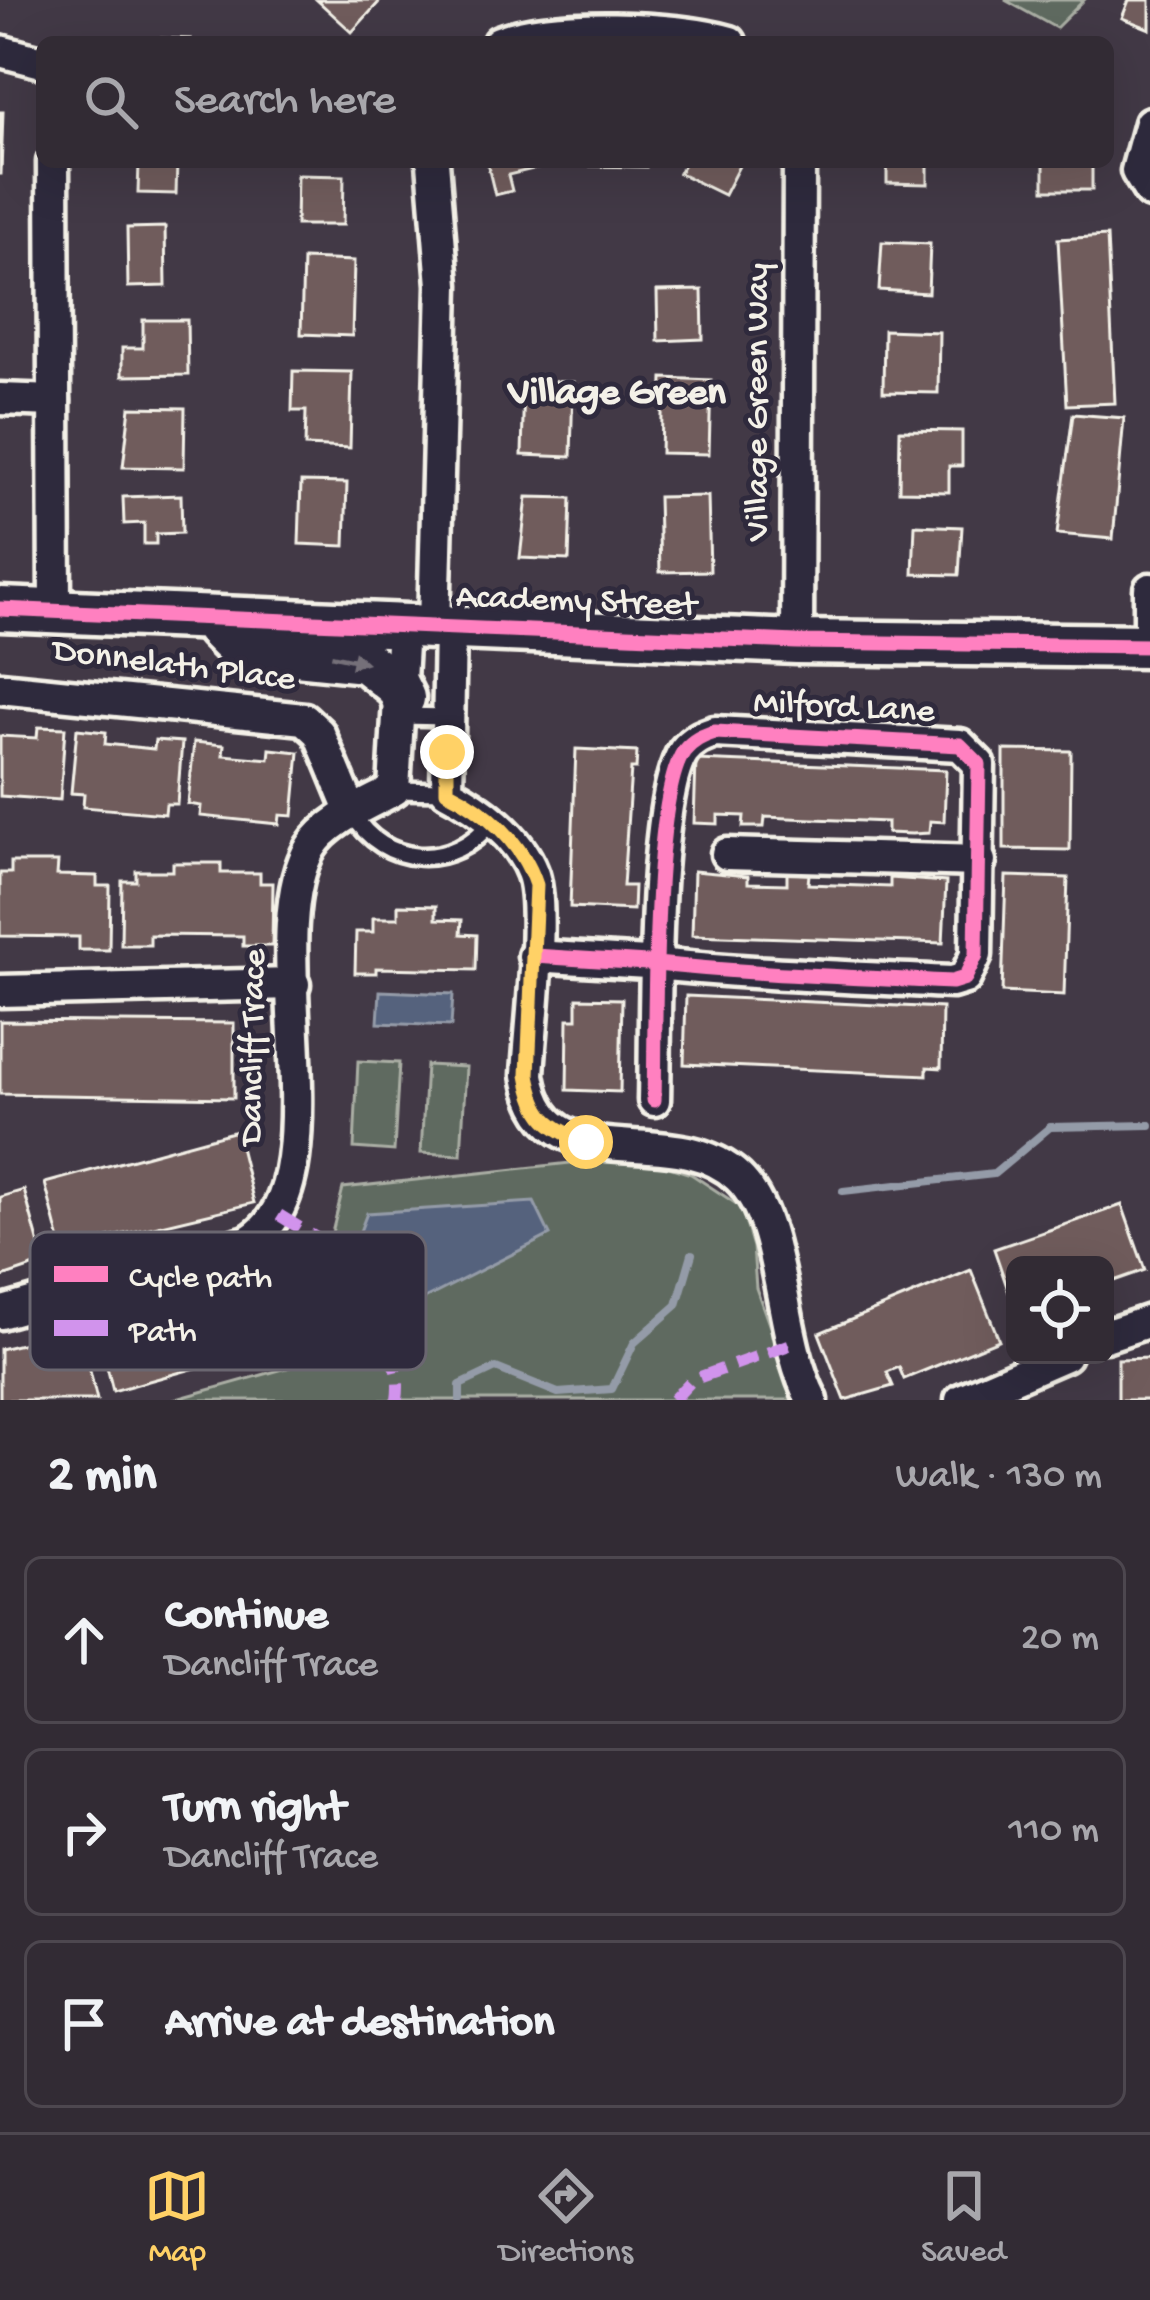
<!DOCTYPE html>
<meta charset="utf-8">
<style>
body{margin:0;font-family:"Gochi Hand",sans-serif;background:#3a333c;color:#f1f3f6}
.controls{position:absolute;right:36px;bottom:36px;display:grid;overflow:hidden;border-radius:18px;box-shadow:0 12px 48px #0002}
.controls button{width:108px;height:108px;display:grid;place-items:center;padding:0;border:0;border-bottom:3px solid #4d474f;background:#322b34;color:#f1f3f6;font:60px sans-serif}
.stop{position:absolute;width:36px;height:36px;margin:-27px;border:9px solid #ffd166;border-radius:50%;background:#fff}
.stop.end{background:#ffd166;border-color:#fff;box-shadow:0 3px 12px #0008}
.list{margin:0;padding:0;list-style:none}
h2{display:flex;justify-content:space-between;align-items:center;height:156px;margin:0;padding:0 48px;font-size:51px}
h2 small{font-size:39px;font-weight:400;color:#a8a7ac}
.list li{display:grid;grid-template-columns:78px 1fr auto;gap:36px;align-items:center;box-sizing:border-box;height:168px;margin:0 24px 24px;padding:0 24px;border:3px solid #4d474f;border-radius:18px}
.list b{display:block;font-size:45px;white-space:nowrap}
.list p{margin:0;font-size:39px;white-space:nowrap;color:#a8a7ac}
.list em{font-size:39px;font-style:normal;color:#a8a7ac}
.icon{flex:none;width:66px;height:66px;fill:none;stroke:currentColor;stroke-width:2;stroke-linecap:round;stroke-linejoin:round}
.map{position:relative;flex:none;width:1150px;height:1400px;overflow:hidden}
.search{position:absolute;background:#322b34;box-shadow:0 12px 48px #0002;left:36px;right:36px;top:36px;height:132px;display:flex;align-items:center;gap:30px;box-sizing:border-box;padding:0 42px;border-radius:18px;color:#a8a7ac;font-size:45px}
.sheet{height:732px;background:#322b34}
nav{display:flex;justify-content:space-around;align-items:center;box-sizing:border-box;height:168px;border-top:3px solid #4d474f;background:#322b34;font-size:33px;color:#a8a7ac}
nav a{display:grid;justify-items:center;gap:6px}
nav .on{color:#ffd166}
.map>svg:first-child{display:block}
.green{fill:#5f6b60;stroke:#aaaea4;stroke-width:3}
.water{fill:#54627d;stroke:#949ba8;stroke-width:3}
.lines{fill:none;stroke-linecap:round;stroke-linejoin:round}
.stream{stroke:#949ba8;stroke-width:8}
.building{fill:#6f5c5c;stroke:#f4f1e8;stroke-width:3}
.lane-casing{stroke:#f4f1e8;stroke-width:24}
.street-casing{stroke:#f4f1e8;stroke-width:39}
.secondary-casing{stroke:#f4f1e8;stroke-width:51}
.lane{stroke:#2f2a3d;stroke-width:15}
.street{stroke:#2f2a3d;stroke-width:30}
.secondary{stroke:#2f2a3d;stroke-width:42}
.quiet{stroke:#d193ec;stroke-width:12;stroke-dasharray:24 12;stroke-linecap:butt}
.cycleway-casing{stroke:#2f2a3d;stroke-width:22}
.cycleway{stroke:#ff80c0;stroke-width:15}
.oneway{fill:#747079}
.route{stroke:#ffd166;stroke-width:15}
.labels{text-anchor:middle;dominant-baseline:central;stroke-width:10;stroke-linejoin:round;paint-order:stroke}
.street-label{font-size:36px;fill:#f4f1e8;stroke:#2f2a3d}
.neighbourhood-label{font-size:39px;font-weight:bold;fill:#f4f1e8;stroke:#2f2a3d}
.key{fill:#2f2a3d;stroke:#6a6670;stroke-width:3}
.key-label{font-size:33px;fill:#f4f1e8}
</style>
<div class="map">
<svg width="1150" height="1400" viewBox="0 0 1150 1400">
<rect width="100%" height="100%" fill="#423946"/>
<filter id="ink" filterUnits="userSpaceOnUse"><feTurbulence type="fractalNoise" baseFrequency=".00833" numOctaves="2"/><feDisplacementMap in="SourceGraphic" scale="24" xChannelSelector="R" yChannelSelector="G"/><feConvolveMatrix kernelMatrix="1 2 1 2 8 2 1 2 1" color-interpolation-filters="sRGB"/></filter>
<g filter="url(#ink)">
<g class="green">
<polygon points="1005,0 1084,0 1056,28"/>
<polygon points="358,1061 399,1063 394,1151 354,1148"/>
<polygon points="426,1065 466,1067 461,1155 421,1153"/>
<polygon points="634,1156 691,1174 741,1207 753,1247 756,1288 796,1400 173,1400 351,1350 369,1323 332,1233 343,1188"/>
</g>
<g class="water">
<polygon points="380,991 453,994 451,1026 378,1023"/>
<polygon points="534,1202 550,1235 389,1317 356,1242 367,1213"/>
</g>
<g class="lines">
<g class="stream">
<polyline points="843,1191 994,1174 1050,1127 1150,1125"/>
<polyline points="460,1400 460,1385 496,1368 558,1393 612,1389 634,1343 677,1305 692,1254"/>
</g>
</g>
<g class="building">
<polygon points="317,0 381,0 352,32"/>
<polygon points="1129,0 1150,0 1150,29 1122,18"/>
<polygon points="153,38 190,39 189,42 153,42"/>
<polygon points="0,112 3,112 1,174 0,174"/>
<polygon points="124,162 177,162 176,194 138,193 139,163"/>
<polygon points="487,162 549,162 550,165 508,175 512,191 495,195"/>
<polygon points="585,162 646,162 646,167 585,166"/>
<polygon points="685,162 741,162 724,195 679,173"/>
<polygon points="887,162 928,162 928,184 887,183"/>
<rect x="1044" y="162" width="48" height="28"/>
<polygon points="297,175 344,176 343,225 296,225"/>
<polygon points="165,227 166,286 128,287 127,228"/>
<polygon points="1107,236 1115,403 1067,405 1058,239"/>
<polygon points="882,242 930,244 928,293 879,290"/>
<polygon points="303,259 354,261 352,336 301,334"/>
<polygon points="702,290 703,339 658,341 657,291"/>
<polygon points="143,320 187,320 188,375 122,376 122,348 143,348"/>
<polygon points="884,330 939,332 938,393 883,392"/>
<polygon points="293,371 352,372 350,448 305,446 306,411 292,411"/>
<polygon points="663,378 711,380 709,454 661,453"/>
<polygon points="524,381 573,382 571,457 522,455"/>
<polygon points="130,407 185,408 184,468 123,467"/>
<polygon points="1073,414 1124,418 1113,539 1057,534"/>
<polygon points="900,430 962,431 962,466 949,466 949,492 899,491"/>
<polygon points="301,482 347,483 345,546 299,544"/>
<polygon points="181,495 182,533 156,534 156,544 144,544 144,523 124,524 123,497"/>
<polygon points="708,496 710,571 660,572 658,497"/>
<polygon points="527,497 571,498 569,560 520,558"/>
<polygon points="915,525 962,527 959,575 913,574"/>
<polygon points="38,727 65,728 60,800 0,796 0,736 37,738"/>
<polygon points="77,729 106,732 105,744 154,749 155,740 182,742 177,804 166,804 165,814 83,807 84,794 71,793"/>
<polygon points="194,742 224,745 223,755 269,759 270,749 299,752 293,816 280,815 279,824 200,816 201,806 188,804"/>
<polygon points="576,749 637,752 636,769 631,769 623,886 634,886 633,910 570,907"/>
<polygon points="1004,750 1071,751 1070,850 1004,849"/>
<polygon points="696,760 946,770 944,822 930,821 929,833 912,834 887,833 887,822 765,817 764,827 743,827 744,816 718,815 718,824 694,823"/>
<polygon points="11,862 58,862 57,875 97,876 97,886 110,886 109,950 79,950 79,937 0,936 0,873 11,873"/>
<polygon points="173,863 221,863 221,873 260,873 260,883 273,883 272,946 243,946 243,936 150,935 150,945 121,945 122,881 136,881 136,871 173,871"/>
<polygon points="694,871 748,876 748,883 787,884 787,873 809,874 808,884 890,887 890,878 946,882 943,943 692,935"/>
<polygon points="1006,876 1068,878 1064,995 1002,992"/>
<polygon points="398,905 436,906 436,919 462,920 461,934 477,935 476,970 376,968 376,973 355,973 356,932 373,932 373,918 398,918"/>
<polygon points="686,996 942,1008 941,1068 927,1067 927,1075 684,1064"/>
<polygon points="577,998 622,999 620,1092 567,1090 568,1019 577,1019"/>
<polygon points="0,1021 234,1023 234,1098 0,1094"/>
<polygon points="236,1131 254,1203 62,1249 45,1183"/>
<polygon points="24,1190 44,1263 0,1278 0,1197"/>
<polygon points="1122,1205 1145,1270 1105,1284 1105,1295 1105,1265 1015,1265 1015,1310 994,1249"/>
<polygon points="324,1256 344,1336 327,1340 325,1332 113,1391 95,1318"/>
<polygon points="971,1270 999,1340 904,1379 899,1367 887,1372 893,1386 845,1400 819,1333"/>
<polygon points="80,1330 97,1400 0,1400 0,1349"/>
<polygon points="1150,1358 1150,1400 1118,1400 1118,1359"/>
</g>
<g class="lines">
<defs>
<g id="lane">
<polyline points="401,716 448,717"/>
<polyline points="394,790 447,791"/>
<path d="M352,813C384,868 453,871 492,821"/>
</g>
<g id="street">
<path d="M499,42C552,22 676,26 730,42"/>
<polyline points="0,51 42,62"/>
<polyline points="1150,123 1137,171 1150,192"/>
<polyline points="53,162 55,611"/>
<polyline points="433,162 443,285 434,627"/>
<polyline points="0,399 54,401"/>
<polyline points="1150,589 1150,643"/>
<path d="M450,628L447,791C480,808 518,836 532,872C546,906 530,1032 528,1075C546,1188 671,1114 738,1177C786,1222 777,1335 812,1400"/>
<polyline points="797,642 799,162"/>
<polyline points="0,688 304,719 319,733 352,813"/>
<polyline points="727,854 980,861"/>
<path d="M534,956L647,963C748,974 850,977 952,982L965,978L976,955L979,764L960,745L715,732C702,736 693,740 684,751C651,798 656,1031 654,1100"/>
<polyline points="0,991 294,984"/>
<path d="M0,1313L247,1242C346,1190 255,937 311,847C328,820 367,805 394,790L403,626"/>
<polyline points="1105,1336 1150,1321"/>
<polyline points="961,1400 1065,1355"/>
</g>
<g id="secondary">
<polyline points="0,609 797,642 1150,646"/>
<polyline points="217,628 237,648 365,661 397,686 403,698"/>
</g>
</defs>
<use href="#lane" class="lane-casing"/>
<use href="#street" class="street-casing"/>
<use href="#secondary" class="secondary-casing"/>
<use href="#lane" class="lane"/>
<use href="#street" class="street"/>
<use href="#secondary" class="secondary"/>
<g class="quiet">
<path d="M279,1215L329,1246C336,1266 340,1294 351,1311C374,1345 404,1352 397,1400"/>
<polyline points="673,1400 692,1380 789,1345"/>
</g>
<defs>
<g id="cycleway">
<polyline points="0,609 797,642 1150,646"/>
<path d="M534,956L647,963C748,974 850,977 952,982L965,978L976,955L979,764L960,745L715,732C702,736 693,740 684,751C651,798 656,1031 654,1100"/>
</g>
</defs>
<use href="#cycleway" class="cycleway-casing"/>
<use href="#cycleway" class="cycleway"/>
</g>
<defs><path id="oneway-solid" d="M-6-.8H1V-3.2L6.5 0L1 3.2V.8H-6Z" transform="scale(3)"/></defs>
<use class="oneway" href="#oneway-solid" transform="translate(349 659) rotate(12)"/>
</g>
<g class="lines" filter="url(#ink)">
<path class="route" d="M447,752V791C486,810 522,842 536,885L528,1075C535,1116 549,1128 586,1142"/>
</g>
<g class="labels">
<g class="street-label">
<text transform="translate(759 402) rotate(-90)">Village Green Way</text>
<text transform="translate(576 603) rotate(2)">Academy Street</text>
<text transform="translate(174 667) rotate(7)">Donnelath Place</text>
<text transform="translate(844 709) rotate(3)">Milford Lane</text>
<text transform="translate(255 1047) rotate(-89)">Dancliff Trace</text>
</g>
<g class="neighbourhood-label">
<text x="617" y="395">Village Green</text>
</g>
</g>
<rect x="30" y="1232" width="396" height="138" rx="18" class="key"/>
<rect x="54" y="1266" width="54" height="16" fill="#ff80c0"/>
<rect x="54" y="1320" width="54" height="16" fill="#d193ec"/>
<g class="key-label">
<text x="129" y="1286">Cycle path</text>
<text x="129" y="1340">Path</text>
</g>
</svg>
<div class="controls">
<button><svg class="icon" aria-label="locate" viewBox="0 0 24 24"><circle cx="12" cy="12" r="6"/><path d="M12 2v4M12 18v4M2 12h4M18 12h4"/></svg></button>
</div>
<div class="stop" style="left:586px;top:1142px"></div>
<div class="stop end" style="left:447px;top:752px"></div>
<div class="search"><svg class="icon" aria-label="search" viewBox="0 0 24 24"><circle cx="10" cy="10" r="6"/><path d="M15 15l6 6"/></svg>Search here</div>
</div>
<section class="sheet">
<h2>2 min<small>Walk · 130 m</small></h2>
<ul class="list">
<li><svg class="icon" aria-label="ahead" viewBox="0 0 24 24"><path d="M12 20V5M6 11l6-6 6 6"/></svg><div><b>Continue</b><p>Dancliff Trace</p></div><em>20 m</em></li>
<li><svg class="icon" aria-label="right" viewBox="0 0 24 24"><path d="M7 20v-9h11M14 6l5 5-5 5"/></svg><div><b>Turn right</b><p>Dancliff Trace</p></div><em>110 m</em></li>
<li><svg class="icon" aria-label="arrive" viewBox="0 0 24 24"><path d="M6 21V4h12l-3 4 3 4H6"/></svg><div><b>Arrive at destination</b></div></li>
</ul>
</section>
<nav>
<a class="on"><svg class="icon" aria-label="map" viewBox="0 0 24 24"><path d="M3 6l6-2 6 2 6-2v14l-6 2-6-2-6 2zM9 4v14M15 6v14"/></svg>Map</a>
<a><svg class="icon" aria-label="directions" viewBox="0 0 24 24"><path d="M12 3l9 9-9 9-9-9zM9 14v-3h6M13 9l2 2-2 2"/></svg>Directions</a>
<a><svg class="icon" aria-label="saved" viewBox="0 0 24 24"><path d="M7 4h10v16l-5-4-5 4z"/></svg>Saved</a>
</nav>
